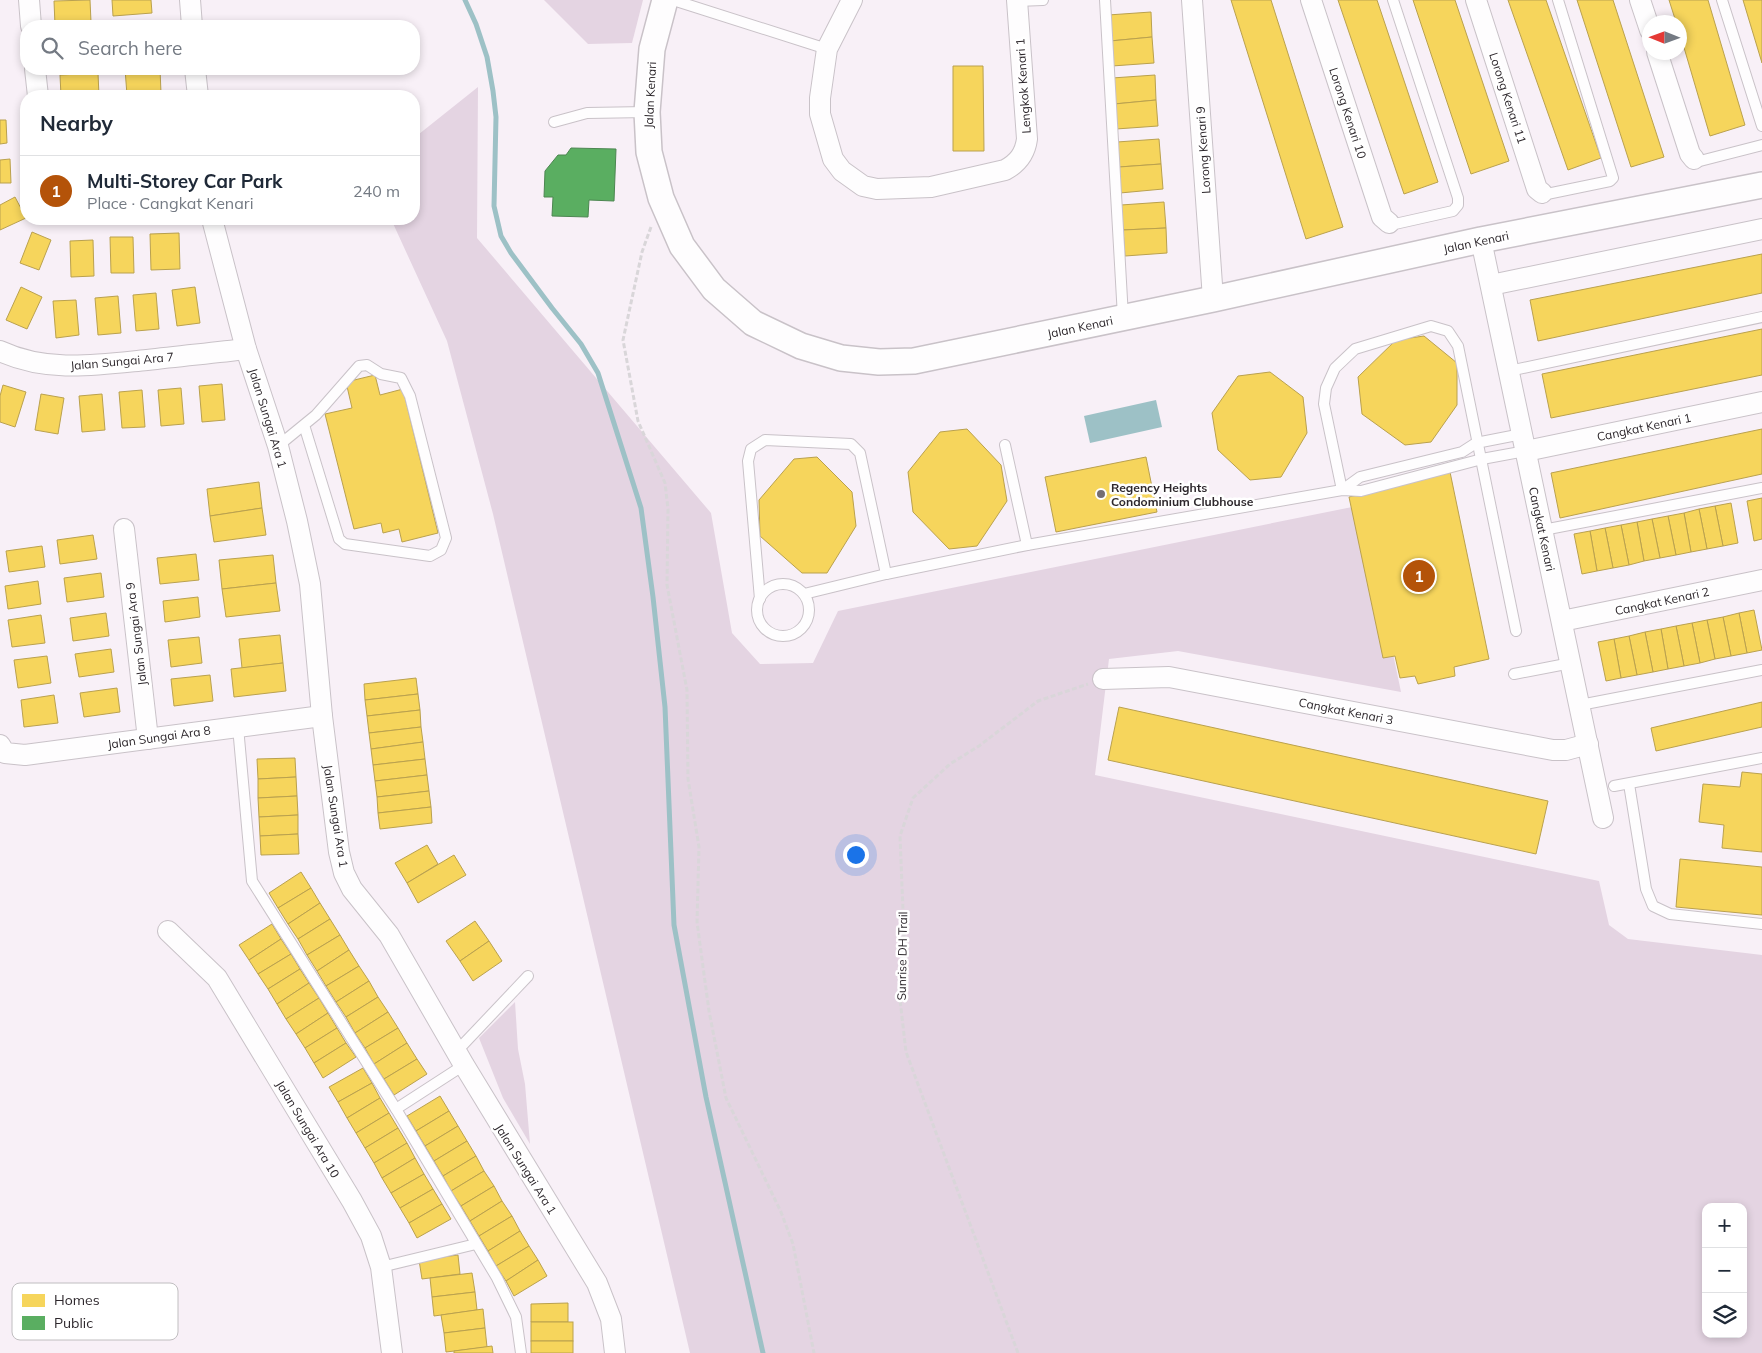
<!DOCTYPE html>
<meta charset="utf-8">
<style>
body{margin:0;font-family:Mulish,sans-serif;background:#f2f2f3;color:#1f2937}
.controls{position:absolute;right:15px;bottom:15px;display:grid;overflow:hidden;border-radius:10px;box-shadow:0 2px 8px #0003}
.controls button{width:45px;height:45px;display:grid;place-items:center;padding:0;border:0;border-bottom:1px solid #e0e1e3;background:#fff;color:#1f2937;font:25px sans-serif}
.compass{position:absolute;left:1642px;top:15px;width:45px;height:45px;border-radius:50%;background:#fff;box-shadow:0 2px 8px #0003;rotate:271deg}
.you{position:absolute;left:855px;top:854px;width:18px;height:18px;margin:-12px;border:4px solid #fff;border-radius:50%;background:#1a73e8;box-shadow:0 0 0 8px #1a73e833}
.badge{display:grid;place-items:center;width:32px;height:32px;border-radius:50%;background:#b45309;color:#fff;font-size:16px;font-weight:700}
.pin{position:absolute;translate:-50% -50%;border:2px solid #fff;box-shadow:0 1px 5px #0006}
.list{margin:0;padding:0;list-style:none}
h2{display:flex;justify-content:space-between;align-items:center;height:65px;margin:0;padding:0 20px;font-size:21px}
h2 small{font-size:16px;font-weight:400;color:#747a83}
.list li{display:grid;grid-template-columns:32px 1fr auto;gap:15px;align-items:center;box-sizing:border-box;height:70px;padding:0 20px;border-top:1px solid #e0e1e3}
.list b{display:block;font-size:19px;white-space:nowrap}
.list p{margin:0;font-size:16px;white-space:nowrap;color:#747a83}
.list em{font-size:16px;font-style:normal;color:#747a83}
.icon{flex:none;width:28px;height:28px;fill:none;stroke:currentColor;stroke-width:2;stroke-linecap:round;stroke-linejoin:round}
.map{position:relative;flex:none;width:1762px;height:1353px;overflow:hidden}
.search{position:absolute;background:#fff;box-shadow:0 2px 8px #0003;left:20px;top:20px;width:400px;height:55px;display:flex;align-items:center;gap:12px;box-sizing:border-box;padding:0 18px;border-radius:20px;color:#747a83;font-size:19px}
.panel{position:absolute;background:#fff;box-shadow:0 2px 8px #0003;left:20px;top:90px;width:400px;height:135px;border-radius:20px}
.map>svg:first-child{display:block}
.green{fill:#e4d4e2;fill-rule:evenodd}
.water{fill:#9dc1c6}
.homes{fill:#f6d55c;stroke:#baa14e}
.public{fill:#5aae61;stroke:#4c8651}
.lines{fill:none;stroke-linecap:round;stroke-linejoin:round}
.stream{stroke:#9dc1c6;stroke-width:5}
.service-casing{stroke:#c9c2c8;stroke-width:12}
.minor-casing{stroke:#c9c2c8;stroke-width:22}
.tertiary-casing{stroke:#c9c2c8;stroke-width:28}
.path{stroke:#d9d6d9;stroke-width:3;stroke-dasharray:5 2.5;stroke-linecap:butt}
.service{stroke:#fefdfe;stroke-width:10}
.minor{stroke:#fefdfe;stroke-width:20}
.tertiary{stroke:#fefdfe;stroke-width:25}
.poi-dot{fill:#746d73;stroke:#fff;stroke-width:2}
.labels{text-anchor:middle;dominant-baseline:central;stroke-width:5;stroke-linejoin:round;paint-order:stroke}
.street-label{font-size:12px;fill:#2d272c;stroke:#fff}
.poi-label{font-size:12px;font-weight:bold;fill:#2d272c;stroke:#fff;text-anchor:start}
.key{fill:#fff;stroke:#c0bec0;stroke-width:1}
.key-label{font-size:14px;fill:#2d272c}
</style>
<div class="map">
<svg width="1762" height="1353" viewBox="0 0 1762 1353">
<rect width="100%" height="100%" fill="#f8f0f7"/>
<g class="green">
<polygon points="544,0 643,0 632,43 588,44"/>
<path d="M478,87L477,238L711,513L732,633L760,664L813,663L838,611L1362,505L1401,692L1178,651L1109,659L1095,775L1599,881L1609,925L1628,939L1762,955V1353H690L493,514L447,341L391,219H414V138ZM1706,1207H1743V1334H1706Z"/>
<polygon points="515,1002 518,1049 525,1084 530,1144 503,1098 479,1038"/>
</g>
<polygon class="water" points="1156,400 1162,427 1090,443 1084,416"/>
<g class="homes">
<polygon points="90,0 91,22 55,25 54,1"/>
<polygon points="112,0 151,0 152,13 113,16"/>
<polygon points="1231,0 1271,0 1343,227 1306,239"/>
<polygon points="1338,0 1377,0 1438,182 1404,194"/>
<polygon points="1413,0 1455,0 1509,161 1471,174"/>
<polygon points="1508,0 1546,0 1601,158 1568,170"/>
<polygon points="1577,0 1613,0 1664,157 1631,167"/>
<polygon points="1669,0 1708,0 1745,125 1710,136 1680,34 1680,22 1676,22"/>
<polygon points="1743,0 1762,0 1762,63"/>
<polygon points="1151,12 1152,37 1110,41 1108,15"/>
<polygon points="1152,37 1154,63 1112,66 1110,41"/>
<polygon points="953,66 983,66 984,151 953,151"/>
<polygon points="125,69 160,69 161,93 127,95"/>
<polygon points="98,73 99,96 61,96 60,75"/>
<polygon points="1155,75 1156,100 1114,104 1112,78"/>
<polygon points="1156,100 1158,126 1116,129 1114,104"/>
<polygon points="0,120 6,120 7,143 0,144"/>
<polygon points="1159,139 1161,164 1119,167 1117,142"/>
<polygon points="10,159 11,183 0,183 0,160"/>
<polygon points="1161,164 1163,189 1120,193 1119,167"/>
<polygon points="15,197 26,218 0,230 0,205"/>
<polygon points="1164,202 1166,228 1123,230 1121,205"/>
<polygon points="1166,228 1167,253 1125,256 1123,230"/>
<polygon points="32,232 51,240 39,270 20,263"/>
<polygon points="179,233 180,269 151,270 150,234"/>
<polygon points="110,237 133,237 134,273 111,273"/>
<polygon points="93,240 94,276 71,277 70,241"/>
<polygon points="1762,254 1762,293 1538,341 1530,300"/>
<polygon points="21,287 42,297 27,329 6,320"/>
<polygon points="195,287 200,323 177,326 172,290"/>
<polygon points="156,293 159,329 136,331 133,295"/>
<polygon points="118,296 121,333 98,335 95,298"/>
<polygon points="76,300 79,335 56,338 53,301"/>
<polygon points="1762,329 1762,375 1551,418 1542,374"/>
<polygon points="1424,336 1457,363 1457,405 1431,442 1405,445 1362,414 1358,377 1396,340"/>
<polygon points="1270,372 1303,397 1307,433 1281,477 1250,480 1218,450 1212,413 1238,376"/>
<polygon points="375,375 380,395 403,389 438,533 402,542 399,529 383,533 381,523 354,529 325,414 352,408 346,382"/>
<polygon points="222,384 225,420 202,422 199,386"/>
<polygon points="3,385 26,392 15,427 0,422 0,396"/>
<polygon points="181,388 184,424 161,426 158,390"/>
<polygon points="142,390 145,427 122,428 119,392"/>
<polygon points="41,394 64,398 58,434 35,430"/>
<polygon points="102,394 105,430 82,432 79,396"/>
<polygon points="967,429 1001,465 1007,501 977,546 949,549 913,512 908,472 940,432"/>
<polygon points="1762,429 1762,474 1560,518 1551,473"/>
<polygon points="817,457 852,492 856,526 827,573 802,573 760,536 759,500 794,459"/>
<polygon points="1146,457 1157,512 1056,532 1045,477"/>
<polygon points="1450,472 1489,659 1454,667 1455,676 1418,684 1415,676 1400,678 1395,656 1383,658 1349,497"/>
<polygon points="259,482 262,508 210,516 207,489"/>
<polygon points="1762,498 1762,539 1754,541 1747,501"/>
<polygon points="1731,503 1738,543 1723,546 1715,506"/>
<polygon points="1715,506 1723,546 1707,549 1699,509"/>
<polygon points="262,508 266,535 214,542 210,516"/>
<polygon points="1699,509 1707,549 1691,552 1684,513"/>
<polygon points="1684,513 1691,552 1676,555 1668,516"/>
<polygon points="1668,516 1676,555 1660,558 1652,519"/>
<polygon points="1652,519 1660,558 1644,561 1637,522"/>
<polygon points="1637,522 1644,561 1629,565 1621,525"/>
<polygon points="1621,525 1629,565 1613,568 1605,528"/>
<polygon points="1605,528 1613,568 1597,571 1590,531"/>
<polygon points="1590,531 1597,571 1582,574 1574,534"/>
<polygon points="93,535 97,559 60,564 57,540"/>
<polygon points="42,546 45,567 9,572 6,551"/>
<polygon points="196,554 199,580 160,584 157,558"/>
<polygon points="273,555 276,583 222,589 219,560"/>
<polygon points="101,573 104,597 67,602 64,578"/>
<polygon points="38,581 41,604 8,609 5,586"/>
<polygon points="276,583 280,611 226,617 222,589"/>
<polygon points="198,597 200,617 165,622 163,601"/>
<polygon points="1754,610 1762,650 1747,653 1739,613"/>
<polygon points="106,613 109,636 73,641 70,618"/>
<polygon points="1739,613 1747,653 1731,656 1723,617"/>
<polygon points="41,615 45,643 12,647 8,620"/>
<polygon points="1723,617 1731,656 1715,659 1707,620"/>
<polygon points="1707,620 1715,659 1700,663 1692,623"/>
<polygon points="1692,623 1700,663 1684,666 1676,626"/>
<polygon points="1676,626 1684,666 1668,669 1661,629"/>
<polygon points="1661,629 1668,669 1653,672 1645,632"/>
<polygon points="1645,632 1653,672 1637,675 1629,636"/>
<polygon points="280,635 283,663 242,668 239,639"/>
<polygon points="1629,636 1637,675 1621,678 1614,639"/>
<polygon points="199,637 202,663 171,667 168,640"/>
<polygon points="1614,639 1621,678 1606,681 1598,642"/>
<polygon points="111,649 114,672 79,677 75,654"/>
<polygon points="47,656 51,683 18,688 14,660"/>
<polygon points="283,663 286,691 234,697 231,669"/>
<polygon points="210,675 213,701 174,706 171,679"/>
<polygon points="416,678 418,694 365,700 364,684"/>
<polygon points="117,688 120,712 84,717 80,693"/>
<polygon points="418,694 420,710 367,716 365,700"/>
<polygon points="54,695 58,723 24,727 21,700"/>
<polygon points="1762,702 1762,727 1656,751 1651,728"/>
<polygon points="1119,707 1548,801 1536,854 1108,760"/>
<polygon points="420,710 421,727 369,733 367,716"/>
<polygon points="421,727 423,742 371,749 369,733"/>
<polygon points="423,742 425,759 373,765 371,749"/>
<polygon points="295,758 296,777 258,779 257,759"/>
<polygon points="425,759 427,775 375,781 373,765"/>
<polygon points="1742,772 1762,774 1762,852 1722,848 1724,825 1699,822 1703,784 1740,787"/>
<polygon points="427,775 429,791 377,797 375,781"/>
<polygon points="296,777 297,796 258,798 258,779"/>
<polygon points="429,791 431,807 378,813 377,797"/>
<polygon points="297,796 298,815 259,817 258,798"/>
<polygon points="431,807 432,823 380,829 378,813"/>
<polygon points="298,815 298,834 260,836 259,817"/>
<polygon points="298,834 299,854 261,855 260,836"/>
<polygon points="427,845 438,864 407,883 395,863"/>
<polygon points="454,855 466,875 418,903 407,883"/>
<polygon points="1680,859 1762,867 1762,915 1676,907"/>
<polygon points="301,872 311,888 278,908 269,893"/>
<polygon points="311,888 320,903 288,924 278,908"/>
<polygon points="320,903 330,919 298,939 288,924"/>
<polygon points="330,919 340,935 307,955 298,939"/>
<polygon points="475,921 489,941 460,961 446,941"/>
<polygon points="272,924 281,939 249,960 239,945"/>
<polygon points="340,935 349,950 317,971 307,955"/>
<polygon points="281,939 291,954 258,974 249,960"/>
<polygon points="489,941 502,961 473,981 460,961"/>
<polygon points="349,950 359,966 326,986 317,971"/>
<polygon points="291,954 300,969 268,989 258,974"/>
<polygon points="359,966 369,981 336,1002 326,986"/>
<polygon points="300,969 309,983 277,1004 268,989"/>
<polygon points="369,981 378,997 346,1017 336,1002"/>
<polygon points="309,983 319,998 286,1019 277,1004"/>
<polygon points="378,997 388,1012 355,1033 346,1017"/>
<polygon points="319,998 328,1013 296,1034 286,1019"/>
<polygon points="388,1012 398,1028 365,1048 355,1033"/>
<polygon points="328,1013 337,1028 305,1048 296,1034"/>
<polygon points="337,1028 346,1043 314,1063 305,1048"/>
<polygon points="398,1028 407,1043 374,1064 365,1048"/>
<polygon points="346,1043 356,1057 323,1078 314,1063"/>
<polygon points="407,1043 417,1059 384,1079 374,1064"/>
<polygon points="417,1059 427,1074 394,1095 384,1079"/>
<polygon points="363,1068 372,1083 338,1102 329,1087"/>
<polygon points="372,1083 380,1098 347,1118 338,1102"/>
<polygon points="440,1096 449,1111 416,1131 407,1116"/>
<polygon points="380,1098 389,1113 356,1133 347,1118"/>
<polygon points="449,1111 458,1126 425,1146 416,1131"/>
<polygon points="389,1113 398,1128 365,1148 356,1133"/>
<polygon points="458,1126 467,1141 434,1161 425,1146"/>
<polygon points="398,1128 407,1143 374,1163 365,1148"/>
<polygon points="467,1141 476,1156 443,1176 434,1161"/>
<polygon points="407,1143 415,1158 382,1178 374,1163"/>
<polygon points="476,1156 484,1171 451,1191 443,1176"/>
<polygon points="415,1158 424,1174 391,1193 382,1178"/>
<polygon points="484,1171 494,1186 461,1206 451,1191"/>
<polygon points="424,1174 433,1189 400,1208 391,1193"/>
<polygon points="494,1186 502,1201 470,1221 461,1206"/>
<polygon points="433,1189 442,1204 409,1223 400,1208"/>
<polygon points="502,1201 512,1216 479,1236 470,1221"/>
<polygon points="442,1204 451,1219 417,1238 409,1223"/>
<polygon points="512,1216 520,1231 488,1251 479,1236"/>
<polygon points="520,1231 529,1246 496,1266 488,1251"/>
<polygon points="529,1246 538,1260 506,1281 496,1266"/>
<polygon points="458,1255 460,1274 422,1279 419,1260"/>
<polygon points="538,1260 547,1276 514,1296 506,1281"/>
<polygon points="472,1273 475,1292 432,1297 430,1278"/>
<polygon points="475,1292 477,1310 434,1316 432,1297"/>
<polygon points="568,1303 568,1322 531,1322 531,1304"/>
<polygon points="483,1309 485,1328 444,1333 441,1315"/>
<rect x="531" y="1322" width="42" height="19"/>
<polygon points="485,1328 487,1347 446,1352 444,1333"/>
<rect x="531" y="1341" width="42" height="12"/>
<polygon points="492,1346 493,1353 454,1353 454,1351"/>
</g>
<polygon class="public" points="571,148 616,149 614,201 589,200 588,217 552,216 553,197 544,197 545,171 558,155 566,155"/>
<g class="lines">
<polyline class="stream" points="465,0 476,24 487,57 493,91 496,117 494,206 501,236 511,253 552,308 581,344 598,373 641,508 653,597 665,707 674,925 706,1097 763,1353"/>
<defs>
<g id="service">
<polyline points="673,0 827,49"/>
<polyline points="1105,0 1123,317"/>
<polyline points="1722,0 1762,126"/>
<polyline points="1017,1 1043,0"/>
<polyline points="554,122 587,113 647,112"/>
<polyline points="1694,159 1700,161 1762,145"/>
<polyline points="1542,193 1547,194 1610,181 1613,178 1558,0"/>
<polyline points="1389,223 1395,224 1453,211 1458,205 1458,198 1393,0"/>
<polyline points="1509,371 1762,317"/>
<polyline points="1005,445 1027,545"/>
<polyline points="278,446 316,415 359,366 367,365 381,374 401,378 410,396 446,538 441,550 430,556 345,544 339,539 304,425"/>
<polyline points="1342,490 1324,404 1326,388 1335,368 1355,349 1431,326 1448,331 1458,346 1516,631"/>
<polyline points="1342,490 1360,477 1462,452 1476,443 1522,434"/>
<polyline points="1543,530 1762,488"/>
<circle cx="783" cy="610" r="26"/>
<polyline points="804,594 886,574 1027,545 1342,490 1361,491 1482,459 1526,451"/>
<polyline points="760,599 748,461 751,449 765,440 851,444 860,453 886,574"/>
<polyline points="1514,674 1571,663"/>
<polyline points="1580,705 1762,670"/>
<polyline points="238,727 252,881 396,1109 497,1278 516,1317 521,1353"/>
<polyline points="1629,784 1646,889 1653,906 1670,914 1762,924"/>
<polyline points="1614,786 1762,758"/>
<polyline points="456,1052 528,976"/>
<polyline points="396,1109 464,1065"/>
<polyline points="381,1267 476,1244"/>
</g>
<g id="minor">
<polyline points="29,0 31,26"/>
<polyline points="190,0 192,26"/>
<path d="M852,0L827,49L820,98V114L833,159L842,171L863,186L877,189L931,187L1005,170C1018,163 1025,154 1027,139L1017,0"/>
<polyline points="1192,0 1213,299"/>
<polyline points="1311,0 1382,217 1389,223"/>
<polyline points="1476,0 1537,189 1542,193"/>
<polyline points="1640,0 1650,30"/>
<polyline points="1657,52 1690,154 1694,159"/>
<polyline points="35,69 38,96"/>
<polyline points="195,69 198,96"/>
<polyline points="212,219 246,349 278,446 297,521 310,584 322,716 339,852 344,873 352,889 389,935 464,1065 597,1283 611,1319 615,1353"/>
<polyline points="1481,240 1603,818"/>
<polyline points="1491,285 1762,229"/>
<path d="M0,351C47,373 97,365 147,360C180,356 213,353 246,349"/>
<polyline points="1526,451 1762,402"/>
<polyline points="124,529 148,739"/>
<polyline points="1562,621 1762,580"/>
<polyline points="1103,679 1169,677 1553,750 1566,750 1588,744"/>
<polyline points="0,745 5,753 25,755 322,716"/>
<polyline points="168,931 217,978 352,1201 371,1236 381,1267 392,1353"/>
</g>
<polyline id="tertiary" points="665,0 652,49 647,112 649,152 661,198 682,246 714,289 753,323 801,346 841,358 879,362 914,361 1213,299 1481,240 1762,185"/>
</defs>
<use href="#service" class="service-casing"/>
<use href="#minor" class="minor-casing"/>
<use href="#tertiary" class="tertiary-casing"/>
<g class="path">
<polyline points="651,227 642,252 623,340 638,421 665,483 668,509 667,585 687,690 688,779 699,847 697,922 709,1011 726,1098 781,1212 793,1244 814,1353"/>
<polyline points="1018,1353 906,1052 899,991 904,935 900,836 913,798 950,764 979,746 1038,701 1088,684"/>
</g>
<use href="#service" class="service"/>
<use href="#minor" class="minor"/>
<use href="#tertiary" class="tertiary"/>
</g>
<circle class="poi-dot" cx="1101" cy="494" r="5"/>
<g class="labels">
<g class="street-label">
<text transform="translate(1023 86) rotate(-94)">Lengkok Kenari 1</text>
<text transform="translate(650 95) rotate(-87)">Jalan Kenari</text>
<text transform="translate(1508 98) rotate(72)">Lorong Kenari 11</text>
<text transform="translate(1348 113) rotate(72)">Lorong Kenari 10</text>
<text transform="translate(1203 150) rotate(-94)">Lorong Kenari 9</text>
<text transform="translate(1476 242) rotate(-12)">Jalan Kenari</text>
<text transform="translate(1080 327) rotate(-12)">Jalan Kenari</text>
<text transform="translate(122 361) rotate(-5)">Jalan Sungai Ara 7</text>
<text transform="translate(268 418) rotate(73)">Jalan Sungai Ara 1</text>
<text transform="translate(1644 427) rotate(-12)">Cangkat Kenari 1</text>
<text transform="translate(1542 529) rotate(78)">Cangkat Kenari</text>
<text transform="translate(1662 601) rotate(-12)">Cangkat Kenari 2</text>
<text transform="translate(136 634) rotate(-97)">Jalan Sungai Ara 9</text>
<text transform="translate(1346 711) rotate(11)">Cangkat Kenari 3</text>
<text transform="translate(159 737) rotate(-8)">Jalan Sungai Ara 8</text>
<text transform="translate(336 816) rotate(81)">Jalan Sungai Ara 1</text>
<text transform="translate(902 956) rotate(-89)">Sunrise DH Trail</text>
<text transform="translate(308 1129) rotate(59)">Jalan Sungai Ara 10</text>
<text transform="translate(526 1169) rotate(58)">Jalan Sungai Ara 1</text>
</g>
<g class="poi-label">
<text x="1111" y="487">Regency Heights<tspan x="1111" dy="14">Condominium Clubhouse</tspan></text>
</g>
</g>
<rect x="12" y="1283" width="166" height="57" rx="8" class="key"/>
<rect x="22" y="1294" width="23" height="13" fill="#f6d55c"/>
<rect x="22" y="1316" width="23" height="14" fill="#5aae61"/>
<g class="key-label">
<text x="54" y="1305">Homes</text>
<text x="54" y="1328">Public</text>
</g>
</svg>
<div class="controls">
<button>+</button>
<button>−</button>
<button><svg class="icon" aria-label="layers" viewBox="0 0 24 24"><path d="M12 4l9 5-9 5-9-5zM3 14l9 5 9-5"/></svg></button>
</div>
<svg class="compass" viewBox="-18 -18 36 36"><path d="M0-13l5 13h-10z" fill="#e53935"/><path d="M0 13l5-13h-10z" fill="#747a83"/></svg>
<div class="you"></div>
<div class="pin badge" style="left:1419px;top:576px">1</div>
<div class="search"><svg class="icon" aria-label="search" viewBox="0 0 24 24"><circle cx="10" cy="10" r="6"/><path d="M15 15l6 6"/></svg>Search here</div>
<section class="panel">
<h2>Nearby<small></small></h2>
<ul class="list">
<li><span class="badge">1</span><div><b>Multi-Storey Car Park</b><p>Place · Cangkat Kenari</p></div><em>240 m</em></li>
</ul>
</section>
</div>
